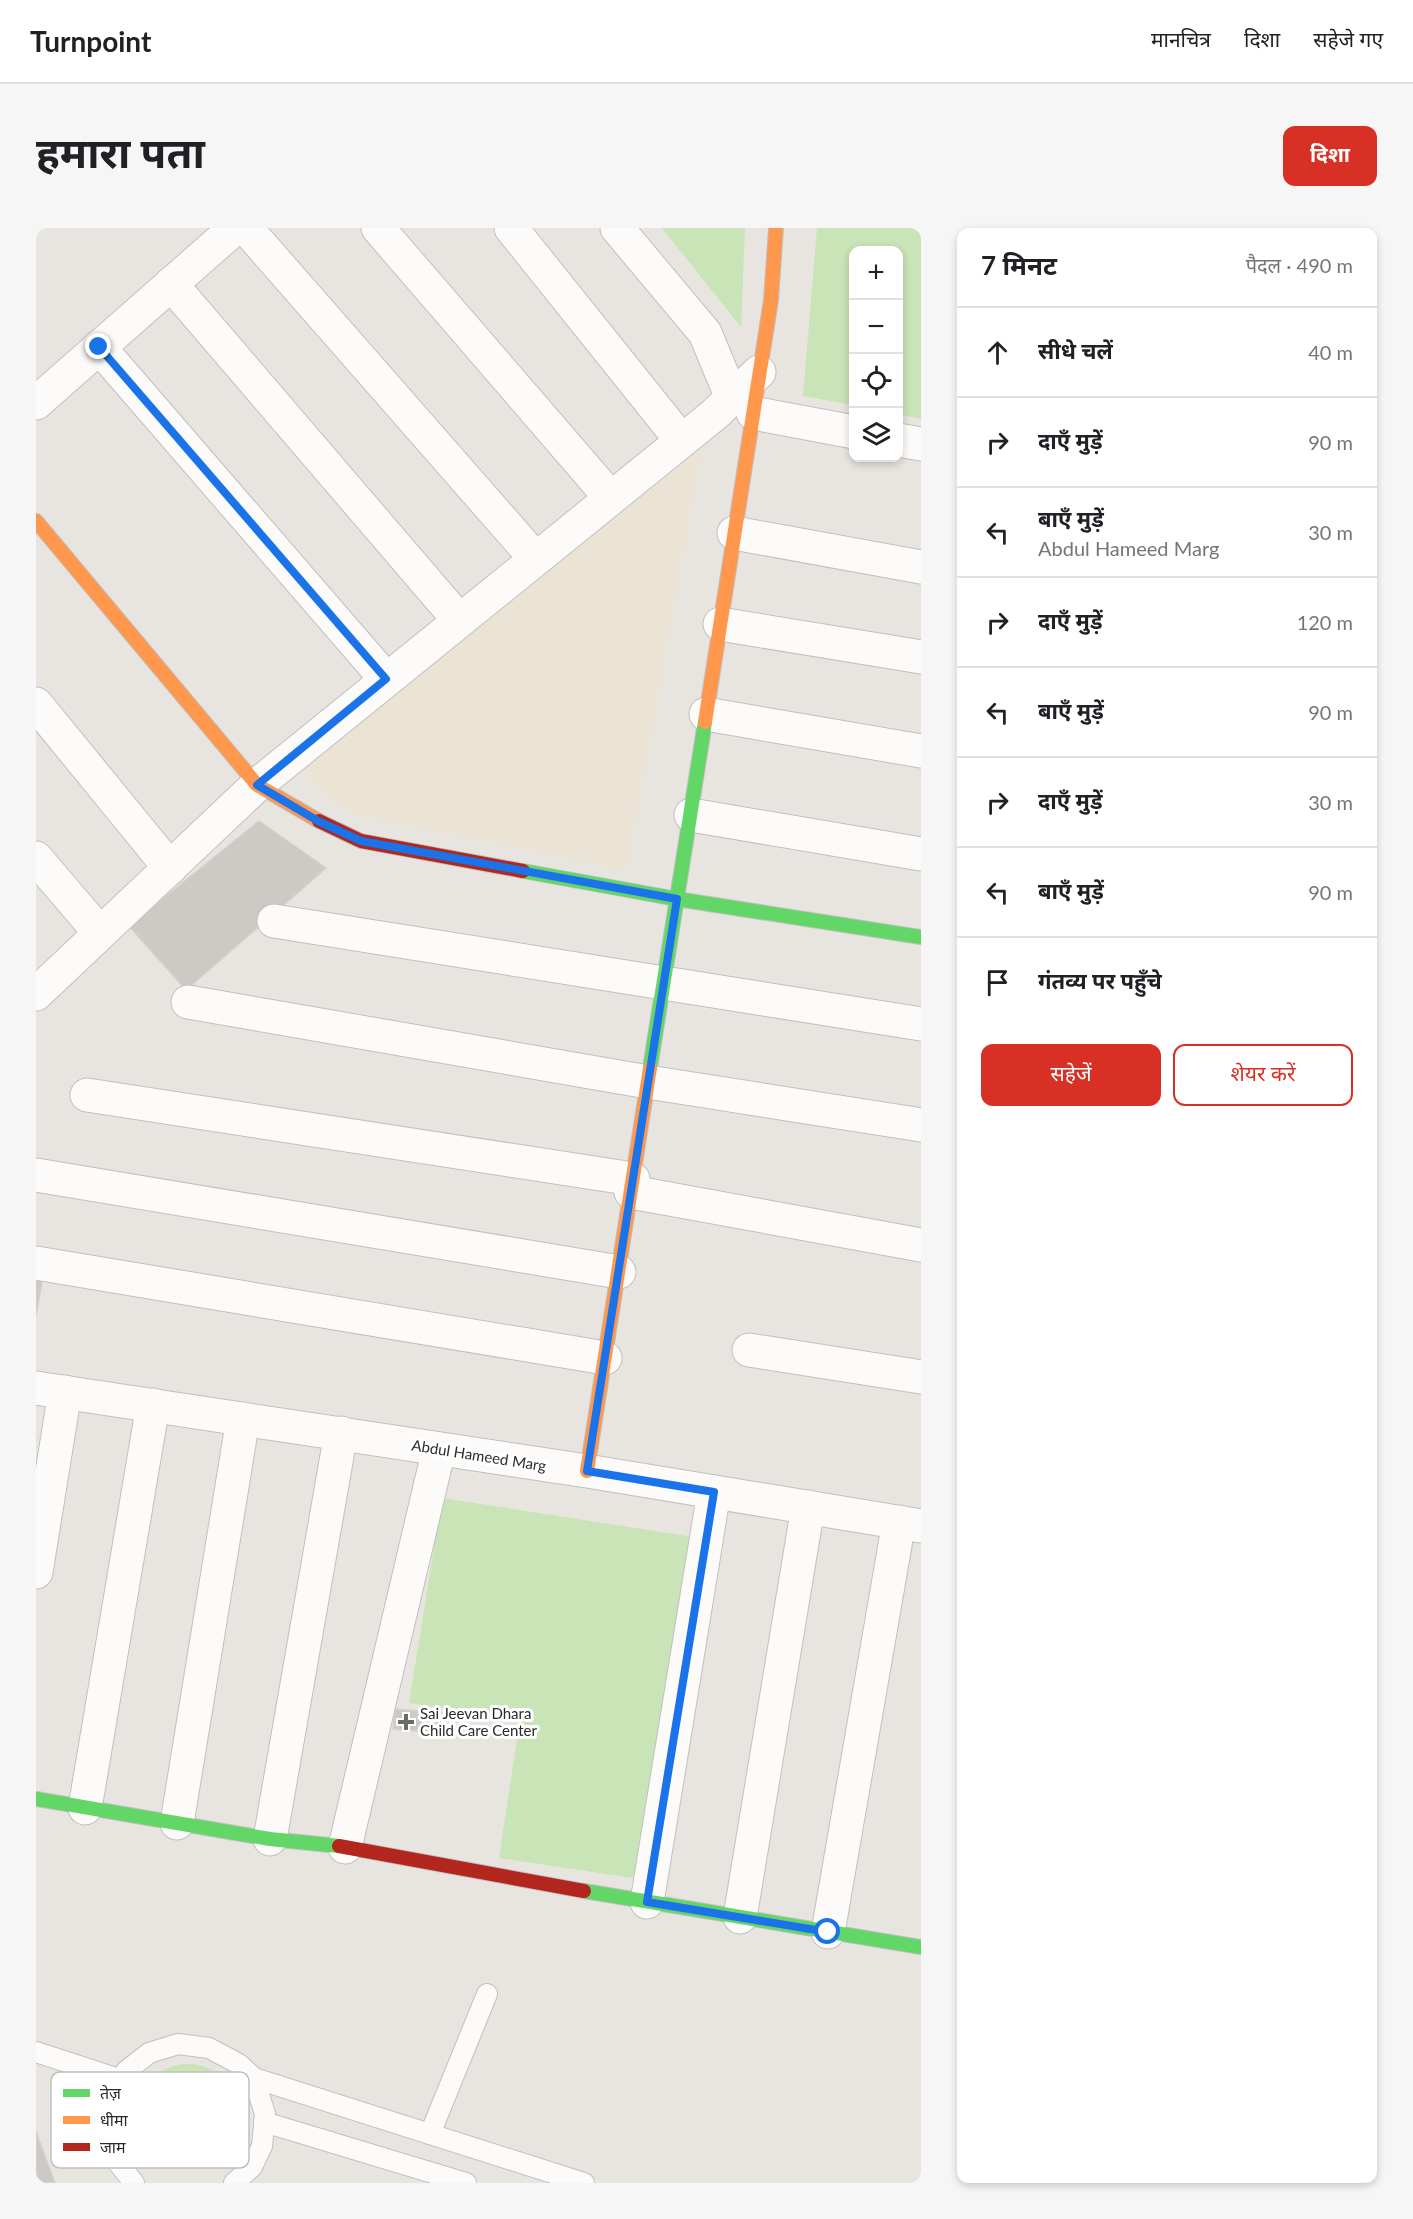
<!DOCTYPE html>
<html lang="hi">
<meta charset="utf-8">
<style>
body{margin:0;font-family:Lato,"Noto Sans Devanagari",sans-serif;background:#f6f6f6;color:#202124}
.controls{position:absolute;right:18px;top:18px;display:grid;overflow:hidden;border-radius:12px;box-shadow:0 3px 9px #0003}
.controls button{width:54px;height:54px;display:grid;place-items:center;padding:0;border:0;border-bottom:2px solid #e0e0e0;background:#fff;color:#202124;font:30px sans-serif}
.stop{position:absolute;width:18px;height:18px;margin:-14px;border:4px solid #1a73e8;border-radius:50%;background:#fff}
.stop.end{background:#1a73e8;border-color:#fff;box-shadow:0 2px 6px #0008}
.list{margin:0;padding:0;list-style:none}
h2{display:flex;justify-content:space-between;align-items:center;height:78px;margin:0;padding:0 24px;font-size:26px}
h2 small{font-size:20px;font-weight:400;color:#757577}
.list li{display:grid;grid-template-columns:39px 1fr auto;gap:18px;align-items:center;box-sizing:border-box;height:90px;padding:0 24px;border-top:2px solid #e0e0e0}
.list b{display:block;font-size:22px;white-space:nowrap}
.list p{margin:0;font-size:20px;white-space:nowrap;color:#757577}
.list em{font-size:20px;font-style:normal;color:#757577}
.actions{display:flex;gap:12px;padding:18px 24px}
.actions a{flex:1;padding:14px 0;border:2px solid #d93025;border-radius:12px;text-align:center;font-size:21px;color:#d93025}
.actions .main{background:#d93025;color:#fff}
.icon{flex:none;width:33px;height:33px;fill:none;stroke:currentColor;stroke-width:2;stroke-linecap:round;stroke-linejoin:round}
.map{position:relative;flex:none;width:885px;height:1955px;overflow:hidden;border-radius:12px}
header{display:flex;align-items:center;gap:36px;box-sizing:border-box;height:84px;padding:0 30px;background:#fff;border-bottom:2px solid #e0e0e0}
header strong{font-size:28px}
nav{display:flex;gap:33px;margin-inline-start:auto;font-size:21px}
.intro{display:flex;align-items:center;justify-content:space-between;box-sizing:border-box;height:144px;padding:0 36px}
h1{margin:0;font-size:42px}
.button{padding:15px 27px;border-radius:12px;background:#d93025;color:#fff;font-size:21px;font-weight:700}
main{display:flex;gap:36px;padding:0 36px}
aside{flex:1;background:#fff;border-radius:12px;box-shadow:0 3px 9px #0003}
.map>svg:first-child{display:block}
.education{fill:#ebe3d3}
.green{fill:#c9e4b7}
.building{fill:#cdcac6;stroke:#d3d0cb;stroke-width:1.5}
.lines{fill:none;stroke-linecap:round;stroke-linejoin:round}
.lane-casing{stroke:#c1c0c1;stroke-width:22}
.street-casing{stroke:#c1c0c1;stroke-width:35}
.fast-casing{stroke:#c1c0c1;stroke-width:16}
.slow-casing{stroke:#c1c0c1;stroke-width:16}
.jam-casing{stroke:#c1c0c1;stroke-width:16}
.lane{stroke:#fcfbfa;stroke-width:20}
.street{stroke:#fcfbfa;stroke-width:33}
.fast{stroke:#63d668;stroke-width:14}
.slow{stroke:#ff974d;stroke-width:14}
.jam{stroke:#b3261e;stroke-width:14}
.route{stroke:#1a73e8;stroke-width:8}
.poi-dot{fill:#6c6b69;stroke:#fff;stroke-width:2}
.labels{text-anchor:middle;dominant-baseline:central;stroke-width:6;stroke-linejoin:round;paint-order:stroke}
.street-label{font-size:15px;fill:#2a2a2a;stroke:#fff}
.poi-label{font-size:15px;fill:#2a2a2a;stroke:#fff;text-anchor:start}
.key{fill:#fff;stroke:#bfbfbf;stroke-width:1.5}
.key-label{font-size:16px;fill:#2a2a2a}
</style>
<header>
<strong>Turnpoint</strong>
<nav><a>मानचित्र</a><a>दिशा</a><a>सहेजे गए</a></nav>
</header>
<div class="intro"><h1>हमारा पता</h1><a class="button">दिशा</a></div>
<main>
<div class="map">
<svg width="885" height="1955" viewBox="0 0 885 1955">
<rect width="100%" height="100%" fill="#e8e4df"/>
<polygon class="education" points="666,221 591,643 315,586 263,544"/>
<g class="green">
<polygon points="626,0 709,0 705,99"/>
<polygon points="781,0 885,0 885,191 863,186 862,22 818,22 817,177 767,168"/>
<polygon points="406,1270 657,1309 603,1651 463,1630 484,1492 373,1475"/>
<circle cx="152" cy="1888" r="52"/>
</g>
<g class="building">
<polygon points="223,593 290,640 150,762 93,698"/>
<polygon points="0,1047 7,1048 0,1087"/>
<polygon points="359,1481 405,1485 403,1505 357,1501"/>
<polygon points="0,1904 19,1955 0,1955"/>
</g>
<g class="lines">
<defs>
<g id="lane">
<polyline points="0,1824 86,1852"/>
<polyline points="218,1850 548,1955"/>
<polyline points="228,1894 430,1955"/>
<polyline points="394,1906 451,1766"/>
<polyline points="98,1955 80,1932 71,1901 74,1872 90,1843 113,1825 142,1816 173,1820 203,1836 218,1850 229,1886 226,1918 216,1939 198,1955"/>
</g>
<g id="street">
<polyline points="210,0 499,330"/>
<polyline points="342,0 574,269"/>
<polyline points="475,0 645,212"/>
<polyline points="581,0 669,105 696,170"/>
<polyline points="135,56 423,392"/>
<polyline points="63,119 350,451"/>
<polyline points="0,175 199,0"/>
<polyline points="717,185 818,204"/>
<polyline points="862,212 885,216"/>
<polyline points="698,305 885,339"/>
<polyline points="684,396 885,429"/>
<polyline points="0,476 134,640"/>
<polyline points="670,486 885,523"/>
<polyline points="655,587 885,626"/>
<polyline points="0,630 64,705"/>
<polyline points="238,693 885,796"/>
<polyline points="0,766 221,557 679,186 723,144"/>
<polyline points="152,774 612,854 885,897"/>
<polyline points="51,867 597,951"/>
<polyline points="0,947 583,1044"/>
<polyline points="595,964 885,1017"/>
<polyline points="0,1035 569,1130"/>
<polyline points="713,1122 885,1149"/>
<polyline points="0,1160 551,1243 885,1298"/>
<polyline points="0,1344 29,1164"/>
<polyline points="49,1580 117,1177"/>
<polyline points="141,1595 207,1191"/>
<polyline points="234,1611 305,1205"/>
<polyline points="309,1619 403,1221"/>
<polyline points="611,1674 678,1264"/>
<polyline points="704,1689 772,1279"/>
<polyline points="792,1704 863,1294"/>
</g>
<g id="fast">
<polyline points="487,643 641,671 885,709"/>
<polyline points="614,840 669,494"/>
<polyline points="0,1571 234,1611 303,1618"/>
<polyline points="548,1663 885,1719"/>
</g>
<g id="slow">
<polyline points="0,293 221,557 283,593"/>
<polyline points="669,494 735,72 740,0"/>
<polyline points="551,1243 614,840"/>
</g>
<g id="jam">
<polyline points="283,593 325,613 487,643"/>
<polyline points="303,1618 548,1663"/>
</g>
</defs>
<use href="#lane" class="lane-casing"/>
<use href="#street" class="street-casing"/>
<use href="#fast" class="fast-casing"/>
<use href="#slow" class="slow-casing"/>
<use href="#jam" class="jam-casing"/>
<use href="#lane" class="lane"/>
<use href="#street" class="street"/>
<use href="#fast" class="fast"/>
<use href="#slow" class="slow"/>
<use href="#jam" class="jam"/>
</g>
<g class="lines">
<polyline class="route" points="63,119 350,451 221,557 282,593 325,613 641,671 551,1243 678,1264 611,1674 792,1704"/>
</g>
<path class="poi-dot" d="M367 1485h6v6h6v6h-6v6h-6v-6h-6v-6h6z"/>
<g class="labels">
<g class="street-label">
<text transform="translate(443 1227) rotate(9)">Abdul Hameed Marg</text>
</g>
<g class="poi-label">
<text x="384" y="1485">Sai Jeevan Dhara<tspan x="384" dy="17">Child Care Center</tspan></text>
</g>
</g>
<rect x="15" y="1844" width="198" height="96" rx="9" class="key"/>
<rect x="27" y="1861" width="27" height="8" fill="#63d668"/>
<rect x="27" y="1888" width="27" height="8" fill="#ff974d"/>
<rect x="27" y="1915" width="27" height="8" fill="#b3261e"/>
<g class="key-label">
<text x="64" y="1871">तेज़</text>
<text x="64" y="1898">धीमा</text>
<text x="64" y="1925">जाम</text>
</g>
</svg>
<div class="controls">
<button>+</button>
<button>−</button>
<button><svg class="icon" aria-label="locate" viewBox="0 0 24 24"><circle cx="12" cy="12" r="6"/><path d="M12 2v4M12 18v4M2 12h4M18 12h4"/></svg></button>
<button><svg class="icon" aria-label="layers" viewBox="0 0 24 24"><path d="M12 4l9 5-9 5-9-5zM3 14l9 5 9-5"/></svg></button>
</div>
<div class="stop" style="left:792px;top:1704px"></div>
<div class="stop end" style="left:63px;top:119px"></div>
</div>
<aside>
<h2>7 मिनट<small>पैदल · 490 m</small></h2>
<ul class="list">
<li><svg class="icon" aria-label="ahead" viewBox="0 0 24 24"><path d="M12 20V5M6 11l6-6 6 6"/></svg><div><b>सीधे चलें</b></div><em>40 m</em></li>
<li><svg class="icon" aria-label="right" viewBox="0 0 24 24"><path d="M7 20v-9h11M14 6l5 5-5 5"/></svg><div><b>दाएँ मुड़ें</b></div><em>90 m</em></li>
<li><svg class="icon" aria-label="left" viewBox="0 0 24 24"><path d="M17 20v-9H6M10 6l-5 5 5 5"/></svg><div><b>बाएँ मुड़ें</b><p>Abdul Hameed Marg</p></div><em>30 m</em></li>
<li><svg class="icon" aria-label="right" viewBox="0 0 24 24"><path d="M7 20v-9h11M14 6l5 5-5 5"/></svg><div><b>दाएँ मुड़ें</b></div><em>120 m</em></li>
<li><svg class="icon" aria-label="left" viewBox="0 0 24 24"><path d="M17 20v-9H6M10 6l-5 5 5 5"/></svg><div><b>बाएँ मुड़ें</b></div><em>90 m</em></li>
<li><svg class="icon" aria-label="right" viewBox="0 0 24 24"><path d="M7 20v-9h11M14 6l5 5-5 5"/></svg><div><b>दाएँ मुड़ें</b></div><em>30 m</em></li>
<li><svg class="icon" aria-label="left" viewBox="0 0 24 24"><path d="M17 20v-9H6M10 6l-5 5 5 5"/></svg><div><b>बाएँ मुड़ें</b></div><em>90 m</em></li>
<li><svg class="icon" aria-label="arrive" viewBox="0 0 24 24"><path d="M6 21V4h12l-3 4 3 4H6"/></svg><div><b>गंतव्य पर पहुँचे</b></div></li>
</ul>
<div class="actions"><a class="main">सहेजें</a><a>शेयर करें</a></div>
</aside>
</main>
